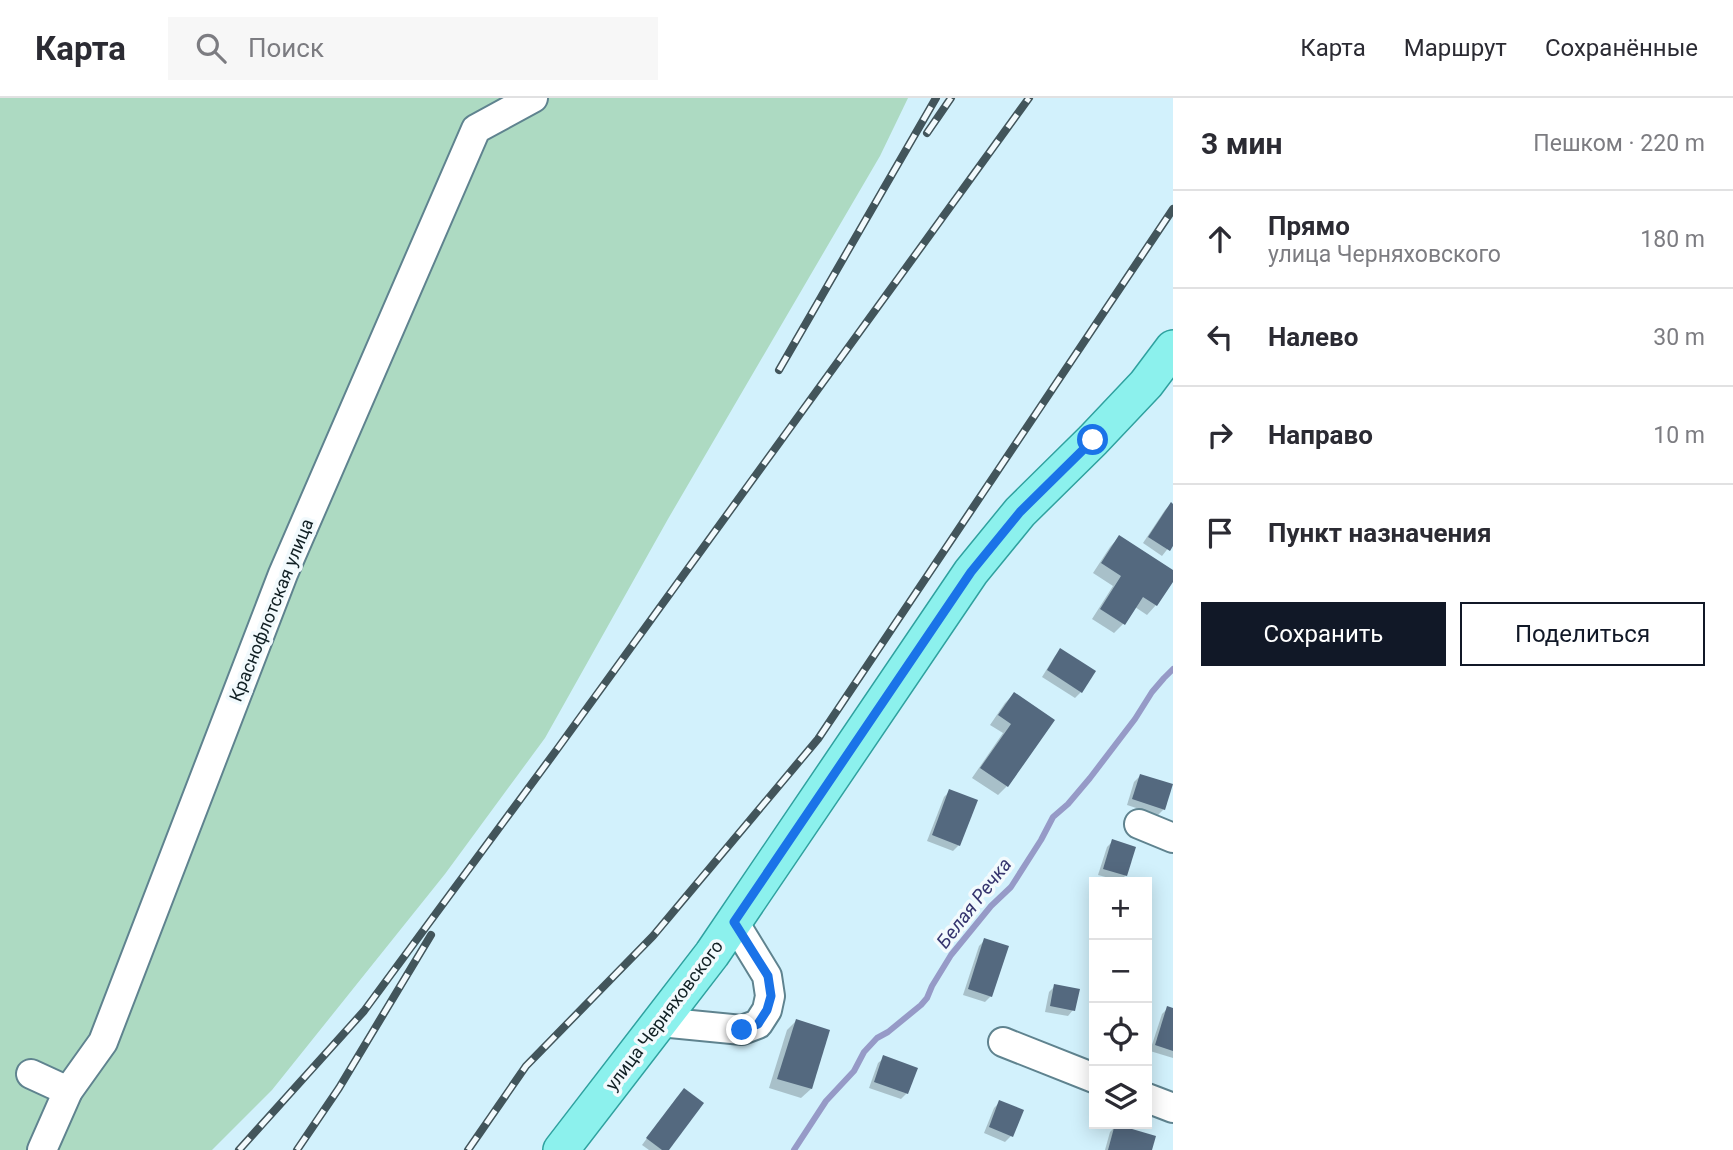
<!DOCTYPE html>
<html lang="ru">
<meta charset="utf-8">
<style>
body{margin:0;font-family:Roboto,sans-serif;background:#f7f7f7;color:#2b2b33}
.controls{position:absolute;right:21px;bottom:21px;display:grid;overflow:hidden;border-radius:0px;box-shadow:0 4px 18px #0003}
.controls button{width:63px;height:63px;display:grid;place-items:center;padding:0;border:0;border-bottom:2px solid #e1e1e2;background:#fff;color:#2b2b33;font:35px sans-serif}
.stop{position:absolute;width:21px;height:21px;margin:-16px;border:5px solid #1a73e8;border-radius:50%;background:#fff}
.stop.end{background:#1a73e8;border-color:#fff;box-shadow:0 2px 7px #0008}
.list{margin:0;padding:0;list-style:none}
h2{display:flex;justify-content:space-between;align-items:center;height:91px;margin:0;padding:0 28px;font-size:30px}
h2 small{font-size:23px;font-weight:400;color:#7c7c81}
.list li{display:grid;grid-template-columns:46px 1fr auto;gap:21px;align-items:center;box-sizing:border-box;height:98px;padding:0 28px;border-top:2px solid #e1e1e2}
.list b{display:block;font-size:26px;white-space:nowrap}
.list p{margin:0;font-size:23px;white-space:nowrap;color:#7c7c81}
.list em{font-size:23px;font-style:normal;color:#7c7c81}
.actions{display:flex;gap:14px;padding:21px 28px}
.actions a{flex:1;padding:16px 0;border:2px solid #111827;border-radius:0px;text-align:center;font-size:24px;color:#111827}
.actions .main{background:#111827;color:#fff}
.icon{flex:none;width:38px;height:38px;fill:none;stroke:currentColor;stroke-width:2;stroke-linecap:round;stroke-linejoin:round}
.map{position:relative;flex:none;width:1173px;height:1052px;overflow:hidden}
header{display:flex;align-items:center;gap:42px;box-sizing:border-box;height:98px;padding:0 35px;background:#fff;border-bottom:2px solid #e1e1e2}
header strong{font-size:33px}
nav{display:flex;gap:38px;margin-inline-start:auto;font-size:24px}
.search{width:490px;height:63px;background:#f7f7f7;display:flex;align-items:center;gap:18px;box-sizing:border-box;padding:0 24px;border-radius:0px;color:#7c7c81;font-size:26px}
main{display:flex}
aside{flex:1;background:#fff}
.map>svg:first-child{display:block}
.green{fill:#addac2}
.shadow{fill:#0003}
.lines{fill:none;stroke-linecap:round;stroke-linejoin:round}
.stream{stroke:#969ac7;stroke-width:6}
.building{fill:#54697f}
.minor-casing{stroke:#5f838f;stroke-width:32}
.major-casing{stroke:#2fa19f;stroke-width:38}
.minor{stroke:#fff;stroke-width:28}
.major{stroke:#8cf1ed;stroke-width:35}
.rail-casing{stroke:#42555b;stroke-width:8}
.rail{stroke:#f2fafd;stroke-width:5;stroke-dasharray:16;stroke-linecap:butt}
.route{stroke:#1a73e8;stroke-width:9}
.labels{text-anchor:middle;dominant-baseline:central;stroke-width:7;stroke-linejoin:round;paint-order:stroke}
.street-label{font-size:18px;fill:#112024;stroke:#f2fafd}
.water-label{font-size:19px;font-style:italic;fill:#35346e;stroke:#f2fafd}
</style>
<header>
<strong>Карта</strong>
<div class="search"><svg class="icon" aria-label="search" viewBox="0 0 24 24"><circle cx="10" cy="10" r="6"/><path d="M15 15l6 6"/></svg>Поиск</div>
<nav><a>Карта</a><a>Маршрут</a><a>Сохранённые</a></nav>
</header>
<main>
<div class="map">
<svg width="1173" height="1052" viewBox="0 0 1173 1052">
<rect width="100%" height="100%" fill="#d2f1fc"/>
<polygon class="green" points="0,0 908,0 880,58 668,421 545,640 445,776 272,992 212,1052 0,1052"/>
<g class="shadow">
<polygon points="1171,406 1173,408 1173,444 1162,458 1143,445 1165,412"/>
<polygon points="1119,439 1173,474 1173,481 1156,507 1147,517 1135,509 1123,526 1114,535 1092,521 1113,488 1093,475 1110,449"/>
<polygon points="1061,552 1081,594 1075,600 1042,579 1055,558"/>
<polygon points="1014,596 1007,688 998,697 972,680 1003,635 990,627 1005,605"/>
<polygon points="1140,678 1164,711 1158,717 1127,707 1134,684"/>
<polygon points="950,693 959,747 953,753 927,743 944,699"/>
<polygon points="1113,743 1126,777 1120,783 1098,777 1107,749"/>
<polygon points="985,842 991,898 985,904 963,897 979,848"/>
<polygon points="1055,888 1073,912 1068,918 1045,914 1049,894"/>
<polygon points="1168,910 1173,912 1173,960 1150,953 1162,916"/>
<polygon points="796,923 811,991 801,1000 769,990 787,932"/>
<polygon points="884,960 907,995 901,1001 869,990 878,965"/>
<polygon points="678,998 667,1052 649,1052 642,1047"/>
<polygon points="1000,1004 1011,1038 1005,1044 984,1035 994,1010"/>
<polygon points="1116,1028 1150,1052 1105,1052 1110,1034"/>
</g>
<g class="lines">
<polyline class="stream" points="794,1052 826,1003 854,973 864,954 877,940 888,934 921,907 927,900 932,888 951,857 991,808 1011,789 1041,742 1053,719 1068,706 1090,680 1135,621 1152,594 1164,580 1173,571"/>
</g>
<g class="building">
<polygon points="1171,404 1173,406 1173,448 1170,453 1148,439"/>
<polygon points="1119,437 1173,472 1173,484 1157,508 1143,499 1125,527 1100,511 1121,478 1101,465"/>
<polygon points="1060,550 1096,573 1082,595 1047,572"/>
<polygon points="1014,594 1055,622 1008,689 980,670 1011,626 998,617"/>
<polygon points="1140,676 1173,686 1165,712 1132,701"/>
<polygon points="949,691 978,702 960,748 932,737"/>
<polygon points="1112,741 1136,749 1127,778 1103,771"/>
<polygon points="984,840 1009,848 992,899 968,891"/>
<polygon points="1054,886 1080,891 1075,913 1050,908"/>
<polygon points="1167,908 1173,910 1173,953 1155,947"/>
<polygon points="796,921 830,932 812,991 777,981"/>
<polygon points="883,957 918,970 908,996 874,984"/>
<polygon points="684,990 704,1005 669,1052 662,1052 646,1040"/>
<polygon points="999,1002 1024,1012 1013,1039 989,1029"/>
<polygon points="1115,1026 1156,1038 1152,1052 1108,1052"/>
</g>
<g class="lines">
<defs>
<g id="minor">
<polyline points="1139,726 1173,740"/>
<polyline points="660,924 742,932 758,926 767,912 770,898 767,878 734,824"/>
<polyline points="1003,944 1094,980"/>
<polyline points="31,976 68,993"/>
<polyline points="1147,1000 1173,1010"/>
<polyline points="42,1052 68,993 103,944 283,476 476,31 533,0"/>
</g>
<polyline id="major" points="561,1052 712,856 971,474 1020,414 1093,342 1146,286 1173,250"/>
</defs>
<use href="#minor" class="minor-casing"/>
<use href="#major" class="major-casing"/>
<use href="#minor" class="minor"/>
<use href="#major" class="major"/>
<defs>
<g id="rail">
<polyline points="927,35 951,0"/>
<polyline points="779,272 936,0"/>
<polyline points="239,1052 364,913 558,650 1029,0"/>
<polyline points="297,1052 339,990 431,837"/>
<polyline points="468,1052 526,968 653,838 818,641 1173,111"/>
</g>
</defs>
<use href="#rail" class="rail-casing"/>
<use href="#rail" class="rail"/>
</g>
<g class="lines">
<polyline class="route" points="742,932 758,926 767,912 771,898 768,878 734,824 971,474 1020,414 1093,342"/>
</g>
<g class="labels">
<g class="street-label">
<text transform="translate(271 512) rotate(-68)">Краснофлотская улица</text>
<text transform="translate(664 917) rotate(-53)">улица Черняховского</text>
</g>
<g class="water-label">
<text transform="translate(974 805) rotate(-52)">Белая Речка</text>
</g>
</g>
</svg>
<div class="controls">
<button>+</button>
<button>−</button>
<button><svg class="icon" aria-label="locate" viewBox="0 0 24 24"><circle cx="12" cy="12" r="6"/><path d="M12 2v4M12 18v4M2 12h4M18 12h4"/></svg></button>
<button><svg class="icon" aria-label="layers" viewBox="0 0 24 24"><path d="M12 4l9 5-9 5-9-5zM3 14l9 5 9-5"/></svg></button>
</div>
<div class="stop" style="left:1093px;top:342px"></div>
<div class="stop end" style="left:742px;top:932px"></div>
</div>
<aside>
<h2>3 мин<small>Пешком · 220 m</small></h2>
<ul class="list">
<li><svg class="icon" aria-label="ahead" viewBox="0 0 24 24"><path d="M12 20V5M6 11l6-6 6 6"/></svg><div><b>Прямо</b><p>улица Черняховского</p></div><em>180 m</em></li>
<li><svg class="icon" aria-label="left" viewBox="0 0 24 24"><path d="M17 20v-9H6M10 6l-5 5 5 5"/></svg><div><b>Налево</b></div><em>30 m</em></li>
<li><svg class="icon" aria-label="right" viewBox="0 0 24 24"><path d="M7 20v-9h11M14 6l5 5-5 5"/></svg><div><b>Направо</b></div><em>10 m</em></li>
<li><svg class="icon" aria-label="arrive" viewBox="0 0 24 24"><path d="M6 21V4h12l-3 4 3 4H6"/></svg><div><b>Пункт назначения</b></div></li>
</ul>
<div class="actions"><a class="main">Сохранить</a><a>Поделиться</a></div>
</aside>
</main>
